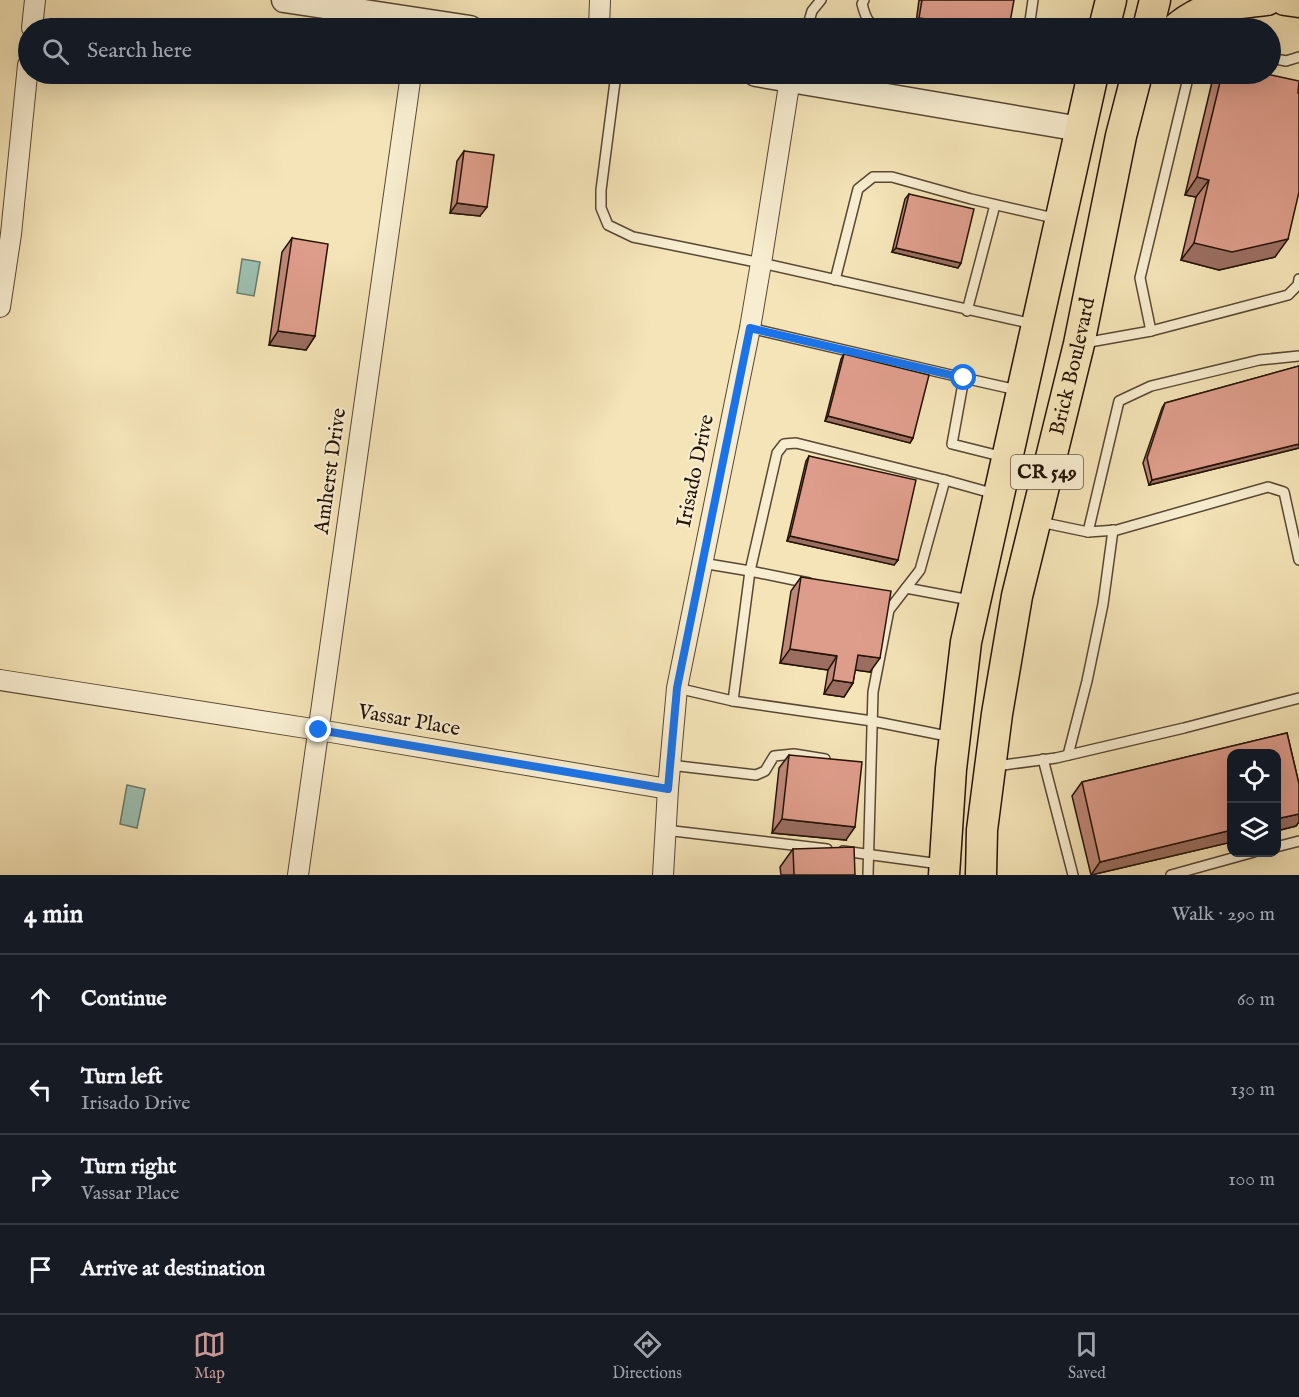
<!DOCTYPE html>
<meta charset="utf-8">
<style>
body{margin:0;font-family:"IM FELL English",serif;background:#20242c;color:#f1f3f6}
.controls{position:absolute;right:18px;bottom:18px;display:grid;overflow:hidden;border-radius:12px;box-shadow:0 6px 24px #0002}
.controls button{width:54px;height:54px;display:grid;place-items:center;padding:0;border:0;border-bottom:2px solid #363941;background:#171b24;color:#f1f3f6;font:30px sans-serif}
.stop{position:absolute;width:18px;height:18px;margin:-14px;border:4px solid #1a73e8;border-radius:50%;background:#fff}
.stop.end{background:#1a73e8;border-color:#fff;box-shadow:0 2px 6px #0008}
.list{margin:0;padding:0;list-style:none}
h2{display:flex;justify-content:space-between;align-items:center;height:78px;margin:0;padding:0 24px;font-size:26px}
h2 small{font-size:20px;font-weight:400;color:#9ea1a6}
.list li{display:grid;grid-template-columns:39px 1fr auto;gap:18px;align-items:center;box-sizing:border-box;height:90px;padding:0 24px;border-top:2px solid #363941}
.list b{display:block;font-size:22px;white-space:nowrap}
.list p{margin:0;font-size:20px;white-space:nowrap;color:#9ea1a6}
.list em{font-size:20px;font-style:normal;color:#9ea1a6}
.icon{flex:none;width:33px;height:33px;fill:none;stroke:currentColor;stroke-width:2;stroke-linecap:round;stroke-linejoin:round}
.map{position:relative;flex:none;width:1299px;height:875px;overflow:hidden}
.search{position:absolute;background:#171b24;box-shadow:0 6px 24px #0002;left:18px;right:18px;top:18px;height:66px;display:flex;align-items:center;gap:15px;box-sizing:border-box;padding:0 21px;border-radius:33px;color:#9ea1a6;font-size:22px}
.sheet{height:438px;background:#171b24}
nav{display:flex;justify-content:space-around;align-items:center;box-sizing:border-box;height:84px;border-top:2px solid #363941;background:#171b24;font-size:16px;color:#9ea1a6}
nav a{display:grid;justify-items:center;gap:3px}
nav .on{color:#c59692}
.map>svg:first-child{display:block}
.water{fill:#9cbfaf;stroke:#6c7a6c;stroke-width:1.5}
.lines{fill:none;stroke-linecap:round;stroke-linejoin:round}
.service-casing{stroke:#584733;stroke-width:12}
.minor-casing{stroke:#584733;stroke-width:22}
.tertiary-casing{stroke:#584733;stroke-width:27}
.primary-casing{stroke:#241307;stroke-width:33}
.service{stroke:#f8edd0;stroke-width:9}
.minor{stroke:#f8edd0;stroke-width:20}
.tertiary{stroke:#f8edd0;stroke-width:24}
.primary{stroke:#f4e4b7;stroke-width:30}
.wall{fill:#bf8778;stroke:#241307;stroke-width:1.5}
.shaded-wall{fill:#9b6e61;stroke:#241307;stroke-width:1.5}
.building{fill:#de9d8b;stroke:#241307;stroke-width:1.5}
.route{stroke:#1a73e8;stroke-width:8}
.labels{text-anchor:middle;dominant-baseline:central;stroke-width:4.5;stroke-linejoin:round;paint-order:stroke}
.shield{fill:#f8edd0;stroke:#645443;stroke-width:1.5}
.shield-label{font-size:20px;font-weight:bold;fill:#241307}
.street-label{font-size:21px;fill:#241307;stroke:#f8edd0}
</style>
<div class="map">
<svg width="1299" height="875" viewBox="0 0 1299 875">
<rect width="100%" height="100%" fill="#f4e4b7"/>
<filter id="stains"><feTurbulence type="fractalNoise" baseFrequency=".00333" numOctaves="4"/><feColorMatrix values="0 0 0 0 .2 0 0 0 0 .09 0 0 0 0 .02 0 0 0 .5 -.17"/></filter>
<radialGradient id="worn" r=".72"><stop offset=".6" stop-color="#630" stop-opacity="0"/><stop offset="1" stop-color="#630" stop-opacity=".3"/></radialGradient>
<g class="water">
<polygon points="242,259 260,262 254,296 237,293"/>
<polygon points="127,785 145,789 137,828 120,824"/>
</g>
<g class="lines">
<defs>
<g id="service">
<path d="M864,0L862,4C866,19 868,26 885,28"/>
<polyline points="807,28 812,11 821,0"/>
<polyline points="1029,28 1033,0"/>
<polyline points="1270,58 1286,61 1299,57"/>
<polyline points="616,74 601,190 601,208 608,225 633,237 761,263 1033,324"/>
<polyline points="835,280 858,189 873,177 892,177 971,199 1058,219"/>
<polyline points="967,311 995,205"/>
<polyline points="750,328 964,378"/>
<polyline points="1151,331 1140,278 1189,74"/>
<polyline points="1084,343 1151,331 1288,295 1298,285 1299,279"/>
<polyline points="1004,457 952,444 964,378 1017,390"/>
<polyline points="1040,522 1088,532 1117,530 1268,487 1284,492 1299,560"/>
<polyline points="1088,532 1119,401 1151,386 1259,360 1299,356"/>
<polyline points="702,563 750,571 809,583"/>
<polyline points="906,588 970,600"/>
<polyline points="677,688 733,701 872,721 952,737"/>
<polyline points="733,701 750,571 777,453 784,444 796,443 945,480"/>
<polyline points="1068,755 1087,681 1103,604 1113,530"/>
<polyline points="1043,759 1073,875"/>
<polyline points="670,765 756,775 765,771 774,756 794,754 825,759"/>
<polyline points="996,766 1056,758 1184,728 1299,698"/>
<polyline points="665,830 827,849"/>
<polyline points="1276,847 1299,841"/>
<polyline points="843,851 940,864"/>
<polyline points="868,875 873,692 889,610 920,570 945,480 995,494"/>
<polyline points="1171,875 1254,852"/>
</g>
<g id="minor">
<polyline points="32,28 35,0"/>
<polyline points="599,28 600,0"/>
<polyline points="0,307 11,234 28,65"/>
<polyline points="0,680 319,730 668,789"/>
<polyline points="298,875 411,74"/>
<polyline points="663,875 668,789 677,688 750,328 761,263 790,79"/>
</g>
<g id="tertiary">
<polyline points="284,0 470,28"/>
<polyline points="756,74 1080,129"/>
</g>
<g id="primary">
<polyline points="1285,0 1299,2"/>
<polyline points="1104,28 1111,0"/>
<polyline points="1148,28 1155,0"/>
<path d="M1177,28C1207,3 1230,5 1267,0"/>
<polyline points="944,875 951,769 966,642 1093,74"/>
<path id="s1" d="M981,875L982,830L997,714L1017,596L1079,344L1121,136L1137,74"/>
</g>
</defs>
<use href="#service" class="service-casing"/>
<use href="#minor" class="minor-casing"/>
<use href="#tertiary" class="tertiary-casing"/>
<use href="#primary" class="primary-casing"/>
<use href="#service" class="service"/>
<use href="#minor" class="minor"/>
<use href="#tertiary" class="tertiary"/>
<use href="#primary" class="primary"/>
</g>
<g class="wall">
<polygon points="919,0 1014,0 916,23"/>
<polygon points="1218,74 1266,74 1298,93 1275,257 1219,270 1181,260 1196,197 1185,195 1212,82"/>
<polygon points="464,151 480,216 450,213 457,161"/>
<polygon points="909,194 961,263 958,268 892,252 905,199"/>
<polygon points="292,238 315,336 306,350 269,345 282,252"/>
<polygon points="844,354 913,438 910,443 825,421 841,359"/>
<polygon points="1299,366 1299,448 1149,485 1143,463 1162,408 1165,403"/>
<polygon points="809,456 898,560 894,565 787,541 806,461"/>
<polygon points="801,577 870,672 855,670 853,683 844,697 824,694 828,670 780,663 791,591"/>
<polygon points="1287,733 1299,784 1299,822 1296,826 1276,831 1276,753 1232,753 1232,842 1091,875 1072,796 1082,782"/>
<polygon points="789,755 846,840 772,833 779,768"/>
<polygon points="793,849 855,875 781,875 780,867"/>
</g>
<g class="shaded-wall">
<polygon points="919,18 991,28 955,28 916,23"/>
<polygon points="1197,177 1209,180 1196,197 1185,195"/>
<polygon points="457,203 487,207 480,216 450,213"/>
<polygon points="1288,239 1275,257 1219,270 1181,260 1194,243"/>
<polygon points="896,248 961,263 958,268 892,252"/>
<polygon points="278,331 315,336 306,350 269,345"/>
<polygon points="828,416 913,438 910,443 825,421"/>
<polygon points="1299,444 1299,448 1149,485 1152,480"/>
<polygon points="790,536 898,560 894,565 787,541"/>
<polygon points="790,649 837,656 828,670 780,663"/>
<polygon points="858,655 880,658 870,672 848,669"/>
<polygon points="833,680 853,683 844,697 824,694"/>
<polygon points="1299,814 1299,822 1296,826 1276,831 1276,819"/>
<polygon points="782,819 855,827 846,840 772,833"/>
<polygon points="1232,830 1232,842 1091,875 1100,862"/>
</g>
<g class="building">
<polygon points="922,0 1014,0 1009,28 991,28 919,18"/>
<polygon points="1222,74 1266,74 1299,81 1298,93 1299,94 1299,192 1288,239 1232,252 1194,243 1209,180 1197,177"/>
<polygon points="464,151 494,155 487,207 457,203"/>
<polygon points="909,194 974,209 961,263 896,248"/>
<polygon points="292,238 328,244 315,336 278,331"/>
<polygon points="844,354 929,375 913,438 828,416"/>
<polygon points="1299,366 1299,444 1152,480 1147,458 1165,403"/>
<polygon points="809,456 916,480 898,560 790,536"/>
<polygon points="801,577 891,591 880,658 858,655 853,683 833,680 837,656 790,649"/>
<polygon points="1287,733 1299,784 1299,814 1276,819 1276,753 1232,753 1232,830 1100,862 1082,782"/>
<polygon points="789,755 862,762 855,827 782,819"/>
<polygon points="854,847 855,875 794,875 793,849"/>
</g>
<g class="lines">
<polyline class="route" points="319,730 668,789 677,688 750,328 964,378"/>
</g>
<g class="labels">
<rect class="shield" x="1011" y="455" width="72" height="34" rx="4.5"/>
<g class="shield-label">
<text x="1047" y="472">CR 549</text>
</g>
<g class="street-label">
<text stroke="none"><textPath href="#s1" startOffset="518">Brick Boulevard</textPath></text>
<text transform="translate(331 471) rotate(-82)">Amherst Drive</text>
<text transform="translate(696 471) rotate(-78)">Irisado Drive</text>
<text transform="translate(409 721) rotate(10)">Vassar Place</text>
</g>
</g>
<rect width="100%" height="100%" filter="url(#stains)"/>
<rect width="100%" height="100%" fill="url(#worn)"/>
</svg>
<div class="controls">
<button><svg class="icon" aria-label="locate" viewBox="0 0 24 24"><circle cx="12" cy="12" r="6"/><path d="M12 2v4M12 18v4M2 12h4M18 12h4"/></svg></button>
<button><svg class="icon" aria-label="layers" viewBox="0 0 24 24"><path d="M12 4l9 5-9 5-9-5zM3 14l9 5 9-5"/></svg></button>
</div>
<div class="stop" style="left:964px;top:378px"></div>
<div class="stop end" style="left:319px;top:730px"></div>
<div class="search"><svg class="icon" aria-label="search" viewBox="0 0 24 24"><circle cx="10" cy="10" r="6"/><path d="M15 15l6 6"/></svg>Search here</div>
</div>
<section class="sheet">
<h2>4 min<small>Walk · 290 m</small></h2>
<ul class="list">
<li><svg class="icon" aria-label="ahead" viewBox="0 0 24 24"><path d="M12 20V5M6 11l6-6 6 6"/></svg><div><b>Continue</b></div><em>60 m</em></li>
<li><svg class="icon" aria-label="left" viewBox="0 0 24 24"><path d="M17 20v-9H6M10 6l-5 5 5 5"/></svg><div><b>Turn left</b><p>Irisado Drive</p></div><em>130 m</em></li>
<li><svg class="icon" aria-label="right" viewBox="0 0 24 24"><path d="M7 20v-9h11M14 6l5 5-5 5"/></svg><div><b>Turn right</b><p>Vassar Place</p></div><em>100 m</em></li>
<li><svg class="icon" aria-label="arrive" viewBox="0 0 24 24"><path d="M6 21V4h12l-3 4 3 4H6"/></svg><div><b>Arrive at destination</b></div></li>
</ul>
</section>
<nav>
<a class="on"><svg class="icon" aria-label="map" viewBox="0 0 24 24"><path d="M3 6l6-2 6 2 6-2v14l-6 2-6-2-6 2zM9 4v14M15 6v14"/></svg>Map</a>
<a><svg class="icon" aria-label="directions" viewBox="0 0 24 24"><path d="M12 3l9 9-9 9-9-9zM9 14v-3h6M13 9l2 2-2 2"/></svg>Directions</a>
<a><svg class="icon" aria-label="saved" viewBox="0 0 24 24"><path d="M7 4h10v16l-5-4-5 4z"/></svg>Saved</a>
</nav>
